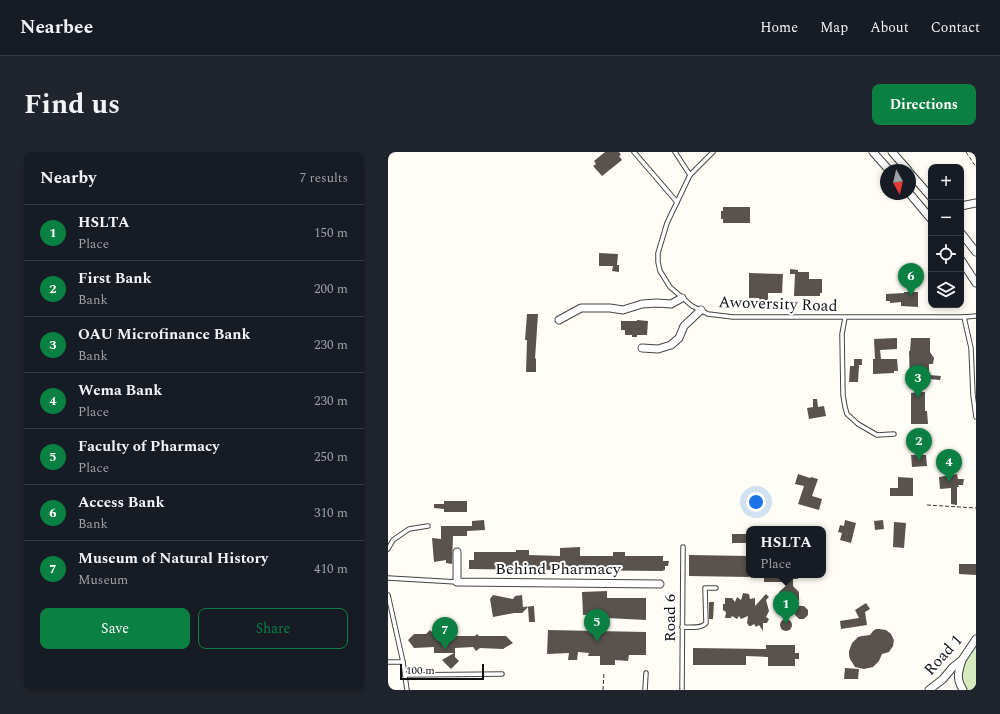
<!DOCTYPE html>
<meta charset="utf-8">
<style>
body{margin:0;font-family:Spectral,serif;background:#20242c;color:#f1f3f6}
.controls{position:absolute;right:12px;top:12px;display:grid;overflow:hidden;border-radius:8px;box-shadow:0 2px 6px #0003}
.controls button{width:36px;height:36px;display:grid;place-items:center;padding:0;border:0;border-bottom:1px solid #363941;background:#171b24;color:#f1f3f6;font:20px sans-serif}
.compass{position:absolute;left:492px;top:12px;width:36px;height:36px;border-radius:50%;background:#171b24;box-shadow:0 2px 6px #0003;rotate:172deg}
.scale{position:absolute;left:12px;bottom:10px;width:84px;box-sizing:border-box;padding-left:4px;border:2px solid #111;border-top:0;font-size:11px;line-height:14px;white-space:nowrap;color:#111;-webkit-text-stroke:3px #fff;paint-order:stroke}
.you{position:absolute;left:368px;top:350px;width:14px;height:14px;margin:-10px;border:3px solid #fff;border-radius:50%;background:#1a73e8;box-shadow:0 0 0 6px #1a73e833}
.badge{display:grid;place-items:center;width:26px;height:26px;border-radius:50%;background:#0b8043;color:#fff;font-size:13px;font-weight:700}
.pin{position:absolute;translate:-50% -33px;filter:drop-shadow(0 1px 2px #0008)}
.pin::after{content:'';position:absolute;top:21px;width:14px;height:12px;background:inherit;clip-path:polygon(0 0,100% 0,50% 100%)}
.popup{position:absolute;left:358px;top:374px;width:80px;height:52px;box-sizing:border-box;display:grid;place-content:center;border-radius:8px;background:#171b24;filter:drop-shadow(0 1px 3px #0005);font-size:13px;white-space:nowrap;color:#9ea1a6}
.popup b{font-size:15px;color:#f1f3f6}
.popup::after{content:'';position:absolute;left:50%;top:100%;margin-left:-8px;border:8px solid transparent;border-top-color:#171b24}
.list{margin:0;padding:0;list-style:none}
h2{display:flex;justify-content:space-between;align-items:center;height:52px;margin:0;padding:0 16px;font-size:17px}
h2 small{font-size:13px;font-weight:400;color:#9ea1a6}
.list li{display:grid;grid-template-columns:26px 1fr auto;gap:12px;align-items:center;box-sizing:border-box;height:56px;padding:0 16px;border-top:1px solid #363941}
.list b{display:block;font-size:15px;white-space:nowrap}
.list p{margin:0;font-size:13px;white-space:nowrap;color:#9ea1a6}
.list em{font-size:13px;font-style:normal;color:#9ea1a6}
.actions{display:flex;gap:8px;padding:12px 16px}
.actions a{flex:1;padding:9px 0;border:1px solid #0b8043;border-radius:8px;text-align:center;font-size:14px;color:#0b8043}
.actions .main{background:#0b8043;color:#fff}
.icon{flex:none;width:22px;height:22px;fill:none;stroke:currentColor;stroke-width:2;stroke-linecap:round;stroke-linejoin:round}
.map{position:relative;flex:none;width:588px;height:538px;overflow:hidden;border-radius:8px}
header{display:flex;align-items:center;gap:24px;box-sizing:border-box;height:56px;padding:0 20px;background:#171b24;border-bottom:1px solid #363941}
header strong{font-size:19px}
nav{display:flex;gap:22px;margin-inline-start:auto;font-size:14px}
.intro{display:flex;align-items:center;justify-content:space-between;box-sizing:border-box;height:96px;padding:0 24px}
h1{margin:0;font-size:28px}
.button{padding:10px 18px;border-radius:8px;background:#0b8043;color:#fff;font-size:14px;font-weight:700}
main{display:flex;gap:24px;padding:0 24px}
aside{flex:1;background:#171b24;border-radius:8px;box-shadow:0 2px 6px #0003}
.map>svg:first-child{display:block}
.green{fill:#d5ebbd}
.building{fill:#5a524d}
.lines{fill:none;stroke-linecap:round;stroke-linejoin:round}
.lane-casing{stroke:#444;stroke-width:5.5}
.street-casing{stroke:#444;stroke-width:9}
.path{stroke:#333;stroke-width:1;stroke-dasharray:4 2;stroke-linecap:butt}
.lane{stroke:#fff;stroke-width:3.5}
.street{stroke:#fff;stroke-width:7}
.labels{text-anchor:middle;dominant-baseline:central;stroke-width:4;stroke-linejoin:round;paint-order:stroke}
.street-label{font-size:16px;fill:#111;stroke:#fff}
</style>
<header>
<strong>Nearbee</strong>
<nav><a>Home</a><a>Map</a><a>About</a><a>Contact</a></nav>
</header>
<div class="intro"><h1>Find us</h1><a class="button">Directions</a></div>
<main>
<aside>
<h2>Nearby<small>7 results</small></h2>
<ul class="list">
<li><span class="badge">1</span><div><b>HSLTA</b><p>Place</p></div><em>150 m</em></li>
<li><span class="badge">2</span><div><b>First Bank</b><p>Bank</p></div><em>200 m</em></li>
<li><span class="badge">3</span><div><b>OAU Microfinance Bank</b><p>Bank</p></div><em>230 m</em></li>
<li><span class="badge">4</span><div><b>Wema Bank</b><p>Place</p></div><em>230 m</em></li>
<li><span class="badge">5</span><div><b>Faculty of Pharmacy</b><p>Place</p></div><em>250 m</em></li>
<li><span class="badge">6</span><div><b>Access Bank</b><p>Bank</p></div><em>310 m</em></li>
<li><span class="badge">7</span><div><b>Museum of Natural History</b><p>Museum</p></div><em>410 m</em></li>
</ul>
<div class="actions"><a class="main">Save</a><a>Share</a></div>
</aside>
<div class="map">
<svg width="588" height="538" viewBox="0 0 588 538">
<rect width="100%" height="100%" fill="#fffdf5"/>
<polygon class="green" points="588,487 588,538 575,538 570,525"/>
<g class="building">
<polygon points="217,0 231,0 233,3 231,4 234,8 214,24 205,14 208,12 206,9"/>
<polygon points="335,55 362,55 362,71 335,71 335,67 333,67 333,59 335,59"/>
<polygon points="211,101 230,102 229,113 231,113 231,120 224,119 225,114 211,114"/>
<polygon points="402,117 410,118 410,120 421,120 421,127 434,127 434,141 432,141 432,144 406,144 407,122 402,122"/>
<polygon points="361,121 395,122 394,141 380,141 380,149 371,149 371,146 361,146"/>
<polygon points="516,140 530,140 530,155 513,154 513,150 502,151 502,149 498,149 498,142 516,141"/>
<polygon points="139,162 150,162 147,207 148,206 148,220 138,220 139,188 137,188"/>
<polygon points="249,168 260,169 259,183 249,183 249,185 244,185 244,183 237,183 237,178 233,178 233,169 249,169"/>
<polygon points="509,186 509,197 492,198 493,207 509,207 510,219 506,219 506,221 485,222 485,207 487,207 486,187"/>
<polygon points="523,186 542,186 542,200 546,206 545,212 541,212 541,223 553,224 552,228 541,227 542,230 522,231 521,199 522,199"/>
<polygon points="466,207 474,207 474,213 471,213 470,230 461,230 462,214 466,214"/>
<polygon points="531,240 537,240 537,259 539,259 540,272 523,272 523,241"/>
<polygon points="425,247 429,247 430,255 436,254 438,264 421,267 419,256 425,255"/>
<polygon points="523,303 538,303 539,314 524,315"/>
<polygon points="410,322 422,326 423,325 430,327 424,344 434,347 431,358 410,352 416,334 407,332"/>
<polygon points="569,322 570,327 576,327 575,333 570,333 571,335 569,335 569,353 563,352 563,336 552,337 551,325"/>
<polygon points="510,325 525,326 525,344 502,344 502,336 510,336"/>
<polygon points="56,349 79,349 79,360 56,360 56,357 46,356 46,352 56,352"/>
<polygon points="96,368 97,378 79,379 79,384 65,384 64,412 58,411 58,408 46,410 44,386 53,387 53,374 84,374 84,369"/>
<polygon points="457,368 468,371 463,391 452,388 454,381 450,380 452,373 456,374"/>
<polygon points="495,368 496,377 487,378 486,369"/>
<polygon points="506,370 518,371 516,396 505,395"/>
<rect x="344" y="382" width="17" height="9"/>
<polygon points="192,395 192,404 225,404 225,400 237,400 237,404 275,404 275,409 281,409 280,414 277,414 277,418 274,419 81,417 81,408 86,408 86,400 128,400 128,398 141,398 141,403 172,404 172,396"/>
<polygon points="301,403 361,404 361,425 301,424"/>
<polygon points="571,412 588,412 588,423 571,422"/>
<polygon points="376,423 410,423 410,427 405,427 405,434 411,440 411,448 405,454 397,454 391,448 391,440 402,430 376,430"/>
<polygon points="219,439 219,446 258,446 258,468 219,466 219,462 195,463 194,440"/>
<polygon points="355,441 361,442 362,447 367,446 367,454 378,442 381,445 378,448 381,459 378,465 381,467 379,471 375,471 375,479 371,473 368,475 366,472 363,474 361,474 359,471 360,464 353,467 351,464 349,467 344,464 343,466 337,466 338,460 335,458 335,452 337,452 337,446 344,446 347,450 349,445 353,448"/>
<polygon points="105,443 125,447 127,444 134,443 135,455 146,454 147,470 141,470 140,455 134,461 126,461 105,465 102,447"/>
<polygon points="321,450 326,450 325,467 321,467"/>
<polygon points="478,451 482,457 477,460 479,473 453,477 452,469 471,466 467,458"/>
<polygon points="407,454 416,454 420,458 420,463 416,467 411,467 407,463"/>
<circle cx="398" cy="473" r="6"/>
<polygon points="488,477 491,477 498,478 503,482 506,488 505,494 501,500 494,502 491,509 485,515 476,517 467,515 462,507 461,503 461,499 464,491 470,485 474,484 482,483 485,479"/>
<polygon points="42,478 44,480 68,480 68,484 87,484 89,482 91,484 118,484 125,491 115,497 92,496 88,499 85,495 67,496 67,505 71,509 63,517 54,508 66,501 46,501 46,495 26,496 20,488 26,482 38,482"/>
<polygon points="160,478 258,480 258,503 241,503 240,509 227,508 227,513 212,513 212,504 200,504 201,501 190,500 189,508 180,508 181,501 159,502"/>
<polygon points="378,493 407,493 407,501 411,501 411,507 407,507 407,514 380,514 380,505 358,504 358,513 305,513 305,496 378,497"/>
<polygon points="457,516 471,517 470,527 456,527"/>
</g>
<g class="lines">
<defs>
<g id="lane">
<polyline points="246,0 289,50"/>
<polyline points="287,0 302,23"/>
<polyline points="325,0 302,23 279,71 270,101 270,110 272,119 282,135 304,154 320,162 345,165 576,165 588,164"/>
<polyline points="576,165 583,196 585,243 588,265"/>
<polyline points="457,166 454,182 455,243 457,255 459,262 470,272 489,283 506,282"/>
<polyline points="0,397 5,388 21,377 40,374"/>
<polyline points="0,426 69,430"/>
<polyline points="0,443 15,510 19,538"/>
<path d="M294,475C302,475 313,477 318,471L317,436H328"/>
<polyline points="0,510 15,510"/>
<polyline points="17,523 114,522"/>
<polyline points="257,538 258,521"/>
<polyline points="294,538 295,395"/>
</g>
<g id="street">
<polyline points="485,0 501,18"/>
<polyline points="504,0 520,18"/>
<polyline points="522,21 543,45"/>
<polyline points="522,42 543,67"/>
<polyline points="573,54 588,51"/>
<polyline points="573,81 588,100"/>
<polyline points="573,108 588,131"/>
<polyline points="171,168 193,156 222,156 235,158 254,152 269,151 283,152 294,146"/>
<polyline points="254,196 270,197 283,193 291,186 296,174 313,158"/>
<polyline points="69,400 69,430 272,432"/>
<path d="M574,508C570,521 568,526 575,538"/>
<polyline points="541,538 555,527 565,515 574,508 588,487"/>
</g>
</defs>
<use href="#lane" class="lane-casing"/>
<use href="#street" class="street-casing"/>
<g class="path">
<polyline points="578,0 588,15"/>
<polyline points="539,353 588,356"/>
<polyline points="215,538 216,520"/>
</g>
<use href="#lane" class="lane"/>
<use href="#street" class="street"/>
</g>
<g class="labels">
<g class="street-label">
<text transform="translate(390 152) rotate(2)">Awoversity Road</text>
<text x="170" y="417">Behind Pharmacy</text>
<text transform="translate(282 466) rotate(-90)">Road 6</text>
<text transform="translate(555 503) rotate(-48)">Road 1</text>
</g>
</g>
</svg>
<div class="controls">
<button>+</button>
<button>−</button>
<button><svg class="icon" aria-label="locate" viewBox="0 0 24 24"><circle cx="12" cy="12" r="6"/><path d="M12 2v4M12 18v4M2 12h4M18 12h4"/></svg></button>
<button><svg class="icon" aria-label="layers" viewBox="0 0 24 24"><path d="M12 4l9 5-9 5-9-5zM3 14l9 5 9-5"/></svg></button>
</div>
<svg class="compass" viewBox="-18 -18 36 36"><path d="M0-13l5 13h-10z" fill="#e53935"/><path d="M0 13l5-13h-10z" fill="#9ea1a6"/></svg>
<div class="scale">100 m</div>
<div class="you"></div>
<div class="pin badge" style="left:398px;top:472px">1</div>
<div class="popup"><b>HSLTA</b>Place</div>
<div class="pin badge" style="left:531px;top:309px">2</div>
<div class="pin badge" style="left:530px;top:246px">3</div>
<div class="pin badge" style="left:561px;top:330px">4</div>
<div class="pin badge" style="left:209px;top:490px">5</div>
<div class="pin badge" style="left:523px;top:144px">6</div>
<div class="pin badge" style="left:57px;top:498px">7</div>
</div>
</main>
